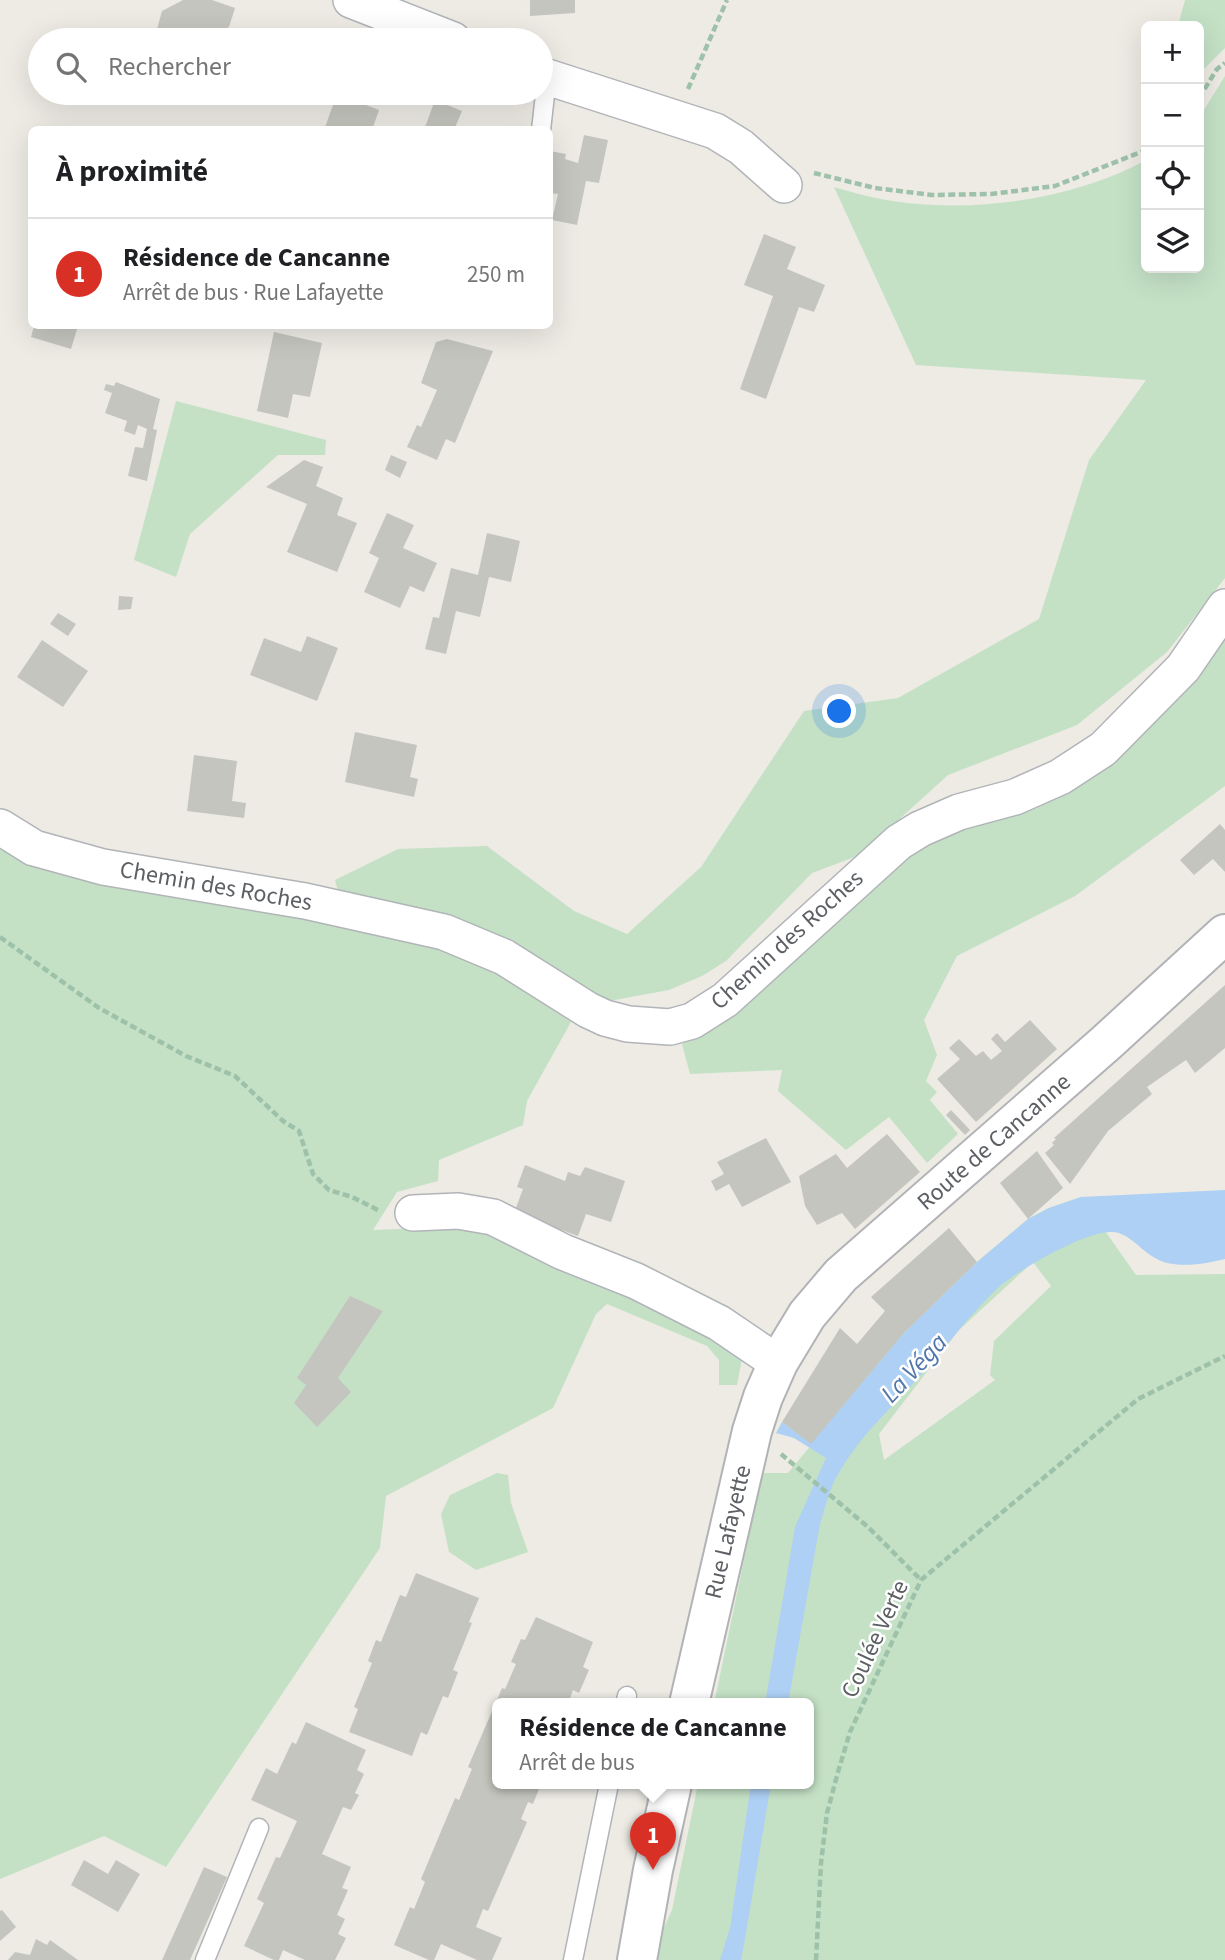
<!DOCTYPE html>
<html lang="fr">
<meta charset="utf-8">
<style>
body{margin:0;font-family:"Source Sans 3",sans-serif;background:#f2f2f2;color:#202124}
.controls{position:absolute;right:21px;top:21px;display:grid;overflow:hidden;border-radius:10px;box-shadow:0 7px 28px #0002}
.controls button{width:63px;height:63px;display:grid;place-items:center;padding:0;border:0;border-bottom:2px solid #e0e0e0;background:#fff;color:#202124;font:35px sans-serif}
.you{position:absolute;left:840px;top:712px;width:24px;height:24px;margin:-18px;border:5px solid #fff;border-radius:50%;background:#1a73e8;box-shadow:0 0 0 10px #1a73e833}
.badge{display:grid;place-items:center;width:46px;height:46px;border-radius:50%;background:#d93025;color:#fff;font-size:23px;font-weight:700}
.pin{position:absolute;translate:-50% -58px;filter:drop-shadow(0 2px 4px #0008)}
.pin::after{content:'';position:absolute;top:37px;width:24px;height:21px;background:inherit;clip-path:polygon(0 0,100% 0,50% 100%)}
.popup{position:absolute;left:492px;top:1698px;width:322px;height:91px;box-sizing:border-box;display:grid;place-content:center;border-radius:10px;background:#fff;filter:drop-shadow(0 2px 5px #0005);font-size:23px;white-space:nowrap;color:#757577}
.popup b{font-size:26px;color:#202124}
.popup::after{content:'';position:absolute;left:50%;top:100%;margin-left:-14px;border:14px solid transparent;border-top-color:#fff}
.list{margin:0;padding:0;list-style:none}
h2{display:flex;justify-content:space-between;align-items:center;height:91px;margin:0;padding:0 28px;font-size:30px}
h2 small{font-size:23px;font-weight:400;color:#757577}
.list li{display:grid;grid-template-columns:46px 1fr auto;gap:21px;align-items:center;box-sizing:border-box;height:112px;padding:0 28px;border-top:2px solid #e0e0e0}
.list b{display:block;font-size:26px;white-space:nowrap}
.list p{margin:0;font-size:23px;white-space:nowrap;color:#757577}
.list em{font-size:23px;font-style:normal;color:#757577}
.icon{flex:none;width:38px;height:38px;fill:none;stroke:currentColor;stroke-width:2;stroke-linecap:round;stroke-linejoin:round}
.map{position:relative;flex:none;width:1225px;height:1960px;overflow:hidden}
.search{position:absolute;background:#fff;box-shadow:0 7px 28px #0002;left:28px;top:28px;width:525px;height:77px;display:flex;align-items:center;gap:18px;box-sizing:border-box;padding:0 24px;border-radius:38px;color:#757577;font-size:26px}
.panel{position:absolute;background:#fff;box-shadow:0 7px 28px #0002;left:28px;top:126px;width:525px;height:203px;border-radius:10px}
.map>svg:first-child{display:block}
.green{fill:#c4e1c6;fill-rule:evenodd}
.water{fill:#add0f4}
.building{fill:#c5c5bf}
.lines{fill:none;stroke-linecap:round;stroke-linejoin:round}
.service-casing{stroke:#b1b4b8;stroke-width:21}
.minor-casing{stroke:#b1b4b8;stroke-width:38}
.secondary-casing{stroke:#b1b3b7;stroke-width:42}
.path{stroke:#9ec1aa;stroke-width:4.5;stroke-dasharray:7 3.5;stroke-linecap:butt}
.service{stroke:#fff;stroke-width:18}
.minor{stroke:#fff;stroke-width:35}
.secondary{stroke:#fff;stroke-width:38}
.labels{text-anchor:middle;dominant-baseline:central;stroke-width:5;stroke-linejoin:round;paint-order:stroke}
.street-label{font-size:24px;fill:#5c5f63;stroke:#fff}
.water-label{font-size:26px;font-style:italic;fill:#5076ac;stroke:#fff}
</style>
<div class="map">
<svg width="1225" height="1960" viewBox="0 0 1225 1960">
<rect width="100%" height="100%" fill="#edebe4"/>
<g class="green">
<polygon points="1185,0 1225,0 1225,48 1199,74 1199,26 1178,26"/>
<path d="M1225,76V578L1167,652L1077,725L948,775L860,855L812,873L726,961L702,976L669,990L609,1001L576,985L546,961L440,921L339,895L335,880L398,849L487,846L574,911L627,934L701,867L804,711L898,698L1039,619L1089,460L1146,380L916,365L834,187C849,191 865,196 881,199C964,215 1072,201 1146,160V268H1199V118Z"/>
<polygon points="176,401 326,440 325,455 278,455 190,534 176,577 134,560"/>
<polygon points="1225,636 1225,786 1075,896 957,956 924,1020 937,1055 926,1081 937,1092 930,1100 958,1134 927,1163 889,1117 846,1150 778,1091 782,1070 690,1074 682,1044 705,1032 922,847 955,830 1037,808 1088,781 1117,756"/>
<polygon points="0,827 426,943 482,963 571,1022 527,1101 523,1125 439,1160 438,1181 397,1192 373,1230 478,1226 709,1322 742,1359 737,1385 719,1385 719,1360 707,1346 607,1304 596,1314 553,1408 386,1496 380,1548 166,1867 104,1836 0,1879"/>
<path d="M1081,1197L1136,1275L1225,1274V1960H655L656,1945L672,1910L698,1784H809V1704H714L762,1473H788L903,1334L977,1262L1028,1219L1049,1208ZM1033,1262L1051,1286L994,1341L990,1375L995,1380L884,1460L879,1434L959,1330Z"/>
<polygon points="497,1473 508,1475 511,1503 528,1552 476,1570 449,1552 441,1514 450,1495"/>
</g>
<g class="water">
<path d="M1225,1190V1259C1206,1264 1175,1269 1157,1259C1142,1252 1129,1232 1112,1232C1085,1231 1018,1270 998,1288C970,1314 946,1347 920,1376C893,1406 862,1434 841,1469C830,1486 826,1505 820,1524L788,1704H765L795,1527L826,1458L794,1438L776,1433L782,1422L811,1443L903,1334L977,1262L1028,1219L1049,1208L1081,1197Z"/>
<polygon points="751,1784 771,1784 745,1939 741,1960 720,1960 730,1928"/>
</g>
<g class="building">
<polygon points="183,0 212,0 235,8 229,27 205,40 154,40 162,11"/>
<polygon points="530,0 575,0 575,13 530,16"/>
<polygon points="337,94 379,110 372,130 324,130"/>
<polygon points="435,100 462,111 454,130 424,130"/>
<polygon points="584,135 608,140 599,183 586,181 577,225 552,220 558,194 550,193 550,151 566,154 565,159 578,163"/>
<polygon points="764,234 796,247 787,269 825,285 814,312 799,307 766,399 740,389 773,296 744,285"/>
<polygon points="34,326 78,326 71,349 31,337"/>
<polygon points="274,332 322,343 310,397 293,394 288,418 257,411"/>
<polygon points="447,339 493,351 455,443 446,439 437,460 407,447 417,425 421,427 437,390 421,383 436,342"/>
<polygon points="116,382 160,399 153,429 157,430 147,481 128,476 135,447 143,448 147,429 138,425 135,435 124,431 127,421 105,413 112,393 104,390 106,384 114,386"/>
<polygon points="391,455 407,462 400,478 385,470"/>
<polygon points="304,460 323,467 316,486 343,498 337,515 357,523 337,572 287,552 307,504 266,487"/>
<polygon points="387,513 414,525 403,548 437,563 424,592 410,586 400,608 364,592 379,558 369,553"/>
<polygon points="487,533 520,541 511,582 489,577 480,617 456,611 446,654 425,649 433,617 439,618 451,568 478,575"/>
<polygon points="119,596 133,597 131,609 118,610"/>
<polygon points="58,613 76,624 68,636 50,624"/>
<polygon points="307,636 338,648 317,701 250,675 264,638 301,652"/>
<polygon points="42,640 88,671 63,707 17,677"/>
<polygon points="355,732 417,745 410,777 418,779 414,797 345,782"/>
<polygon points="194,755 237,761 232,801 246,803 244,818 187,811"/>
<polygon points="1220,824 1225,830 1225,872 1213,859 1194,875 1180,860"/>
<polygon points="1225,985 1225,1048 1195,1073 1186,1060 1147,1087 1152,1094 1108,1131 1070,1184 1045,1153 1054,1145 1052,1143 1056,1139 1054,1138"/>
<polygon points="1030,1020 1057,1049 976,1122 937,1079 960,1059 949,1048 959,1039 976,1056 983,1051 991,1060 1002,1051 991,1039 997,1033 1005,1042"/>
<polygon points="951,1110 970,1130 965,1135 946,1115"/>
<polygon points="887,1134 920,1172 855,1229 842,1213 817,1225 805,1206 799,1176 836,1154 847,1168"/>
<polygon points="766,1138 791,1182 742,1207 729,1184 716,1191 711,1181 724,1174 717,1162"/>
<polygon points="1037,1151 1063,1188 1028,1219 1000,1183"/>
<polygon points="525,1165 565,1181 568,1172 580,1176 585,1167 625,1181 611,1222 586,1214 578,1236 514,1213 523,1189 517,1187"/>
<polygon points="949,1228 977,1262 903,1334 811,1444 782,1422 840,1328 857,1344 885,1311 871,1297"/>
<polygon points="350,1296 383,1311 338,1378 351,1392 317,1427 294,1403 306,1385 297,1378"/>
<polygon points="416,1573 479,1598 469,1622 472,1623 453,1670 458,1672 448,1698 443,1696 427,1735 421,1732 412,1756 349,1732 358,1709 354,1707 372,1663 368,1661 376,1640 381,1642 400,1595 406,1597"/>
<polygon points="536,1617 593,1642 583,1667 589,1670 579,1693 573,1690 568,1704 497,1704 497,1784 541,1784 533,1804 528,1802 521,1819 527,1822 488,1911 483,1909 476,1927 502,1938 492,1960 477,1960 441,1944 434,1960 429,1960 394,1945 410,1907 414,1909 425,1882 421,1879 455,1798 459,1800 472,1769 468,1767 502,1688 505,1689 516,1664 511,1662 521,1639 525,1640"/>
<polygon points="306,1722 366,1750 357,1770 364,1774 355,1793 359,1795 351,1810 343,1807 322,1854 351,1867 342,1888 348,1890 337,1915 345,1919 338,1934 346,1938 335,1960 305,1960 283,1950 279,1960 274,1960 244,1946 264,1903 257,1899 276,1857 280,1858 297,1821 251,1800 266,1768 277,1774 292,1742 296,1744"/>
<polygon points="84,1860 108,1874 116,1860 140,1874 118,1912 71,1885"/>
<polygon points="204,1867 227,1877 190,1960 162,1960"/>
<polygon points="2,1910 16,1927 0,1941 0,1911"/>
<polygon points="36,1939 47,1945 50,1940 78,1960 8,1960 15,1952 30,1955"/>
</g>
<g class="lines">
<defs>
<g id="service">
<polyline points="541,130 547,77"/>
<polyline points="625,1704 627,1696"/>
<polyline points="205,1960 259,1828"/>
<polyline points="573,1960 609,1784"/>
</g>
<g id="minor">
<polyline points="351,0 453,40"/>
<polyline points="541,75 715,131 741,147 784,185"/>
<polyline points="0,827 34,848 103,867 305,901 444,932 504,957 588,1010 605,1018 628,1024 670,1027 692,1021 725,1000 899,842 920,829 959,812 1015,797 1060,777 1103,749 1183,668 1225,607"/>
<polyline points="413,1213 458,1211 493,1217 563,1252 636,1281 719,1323 778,1363"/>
</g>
<g id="secondary">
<polyline points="689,1704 752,1431 763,1397 778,1363 807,1315 841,1275 1106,1043 1225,934"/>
<polyline points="637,1960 653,1870 672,1784"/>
</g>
</defs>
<use href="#service" class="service-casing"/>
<use href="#minor" class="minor-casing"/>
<use href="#secondary" class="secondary-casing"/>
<g class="path">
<polyline points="688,89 727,0"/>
<polyline points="1199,98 1217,69 1225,63"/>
<polyline points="814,173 875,188 932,195 991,194 1055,186 1146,150"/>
<polyline points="0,937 99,1008 186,1056 235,1076 283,1121 299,1131 313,1174 329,1190 352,1197 380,1211"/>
<polyline points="781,1454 868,1527 921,1580"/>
<polyline points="816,1960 821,1863 827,1813 838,1772 850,1732 921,1580 1138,1399 1225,1356"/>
</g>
<use href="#service" class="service"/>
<use href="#minor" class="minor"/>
<use href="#secondary" class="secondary"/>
</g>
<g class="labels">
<g class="street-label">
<text transform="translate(216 886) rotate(10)">Chemin des Roches</text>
<text transform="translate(787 940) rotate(-42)">Chemin des Roches</text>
<text transform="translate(994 1142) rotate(-41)">Route de Cancanne</text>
<text transform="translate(728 1532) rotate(-77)">Rue Lafayette</text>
<text transform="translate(875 1639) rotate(-65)">Coulée Verte</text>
</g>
<g class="water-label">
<text transform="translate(914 1368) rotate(-47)">La Véga</text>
</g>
</g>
</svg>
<div class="controls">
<button>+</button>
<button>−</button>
<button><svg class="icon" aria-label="locate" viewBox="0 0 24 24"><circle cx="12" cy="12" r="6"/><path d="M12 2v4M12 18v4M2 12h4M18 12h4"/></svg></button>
<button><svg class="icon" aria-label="layers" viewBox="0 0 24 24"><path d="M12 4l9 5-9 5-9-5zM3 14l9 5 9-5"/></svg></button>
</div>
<div class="you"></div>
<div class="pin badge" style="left:653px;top:1870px">1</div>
<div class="popup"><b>Résidence de Cancanne</b>Arrêt de bus</div>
<div class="search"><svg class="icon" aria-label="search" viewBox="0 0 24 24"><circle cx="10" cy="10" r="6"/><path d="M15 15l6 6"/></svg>Rechercher</div>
<section class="panel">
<h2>À proximité<small></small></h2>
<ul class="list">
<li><span class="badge">1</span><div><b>Résidence de Cancanne</b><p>Arrêt de bus · Rue Lafayette</p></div><em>250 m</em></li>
</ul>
</section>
</div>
